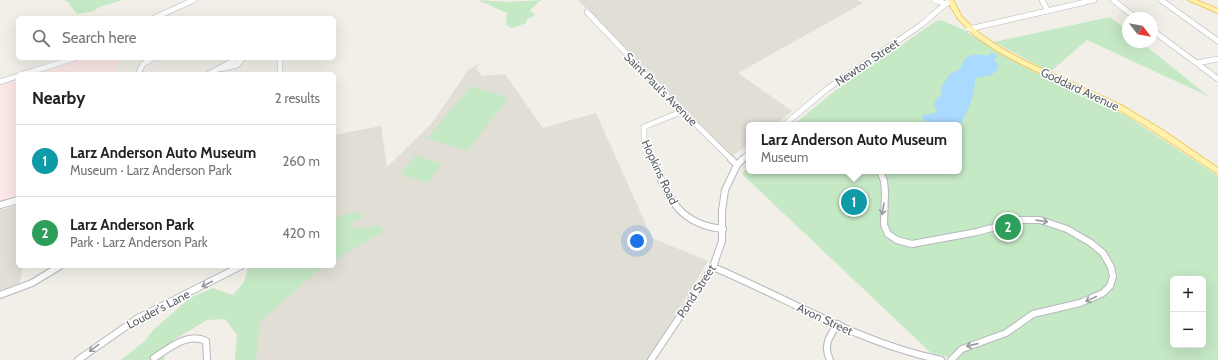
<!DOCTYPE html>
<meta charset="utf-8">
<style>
body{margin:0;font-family:Cabin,sans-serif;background:#f2f2f2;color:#222}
.controls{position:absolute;right:12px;bottom:12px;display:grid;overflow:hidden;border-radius:6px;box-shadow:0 4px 16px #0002}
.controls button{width:36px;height:36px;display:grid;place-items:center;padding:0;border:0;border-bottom:1px solid #e0e0e0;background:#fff;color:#222;font:20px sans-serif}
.compass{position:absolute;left:1122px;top:12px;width:36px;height:36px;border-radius:50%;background:#fff;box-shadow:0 4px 16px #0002;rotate:121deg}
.you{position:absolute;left:637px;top:241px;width:14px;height:14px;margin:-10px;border:3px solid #fff;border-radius:50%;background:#1a73e8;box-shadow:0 0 0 6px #1a73e833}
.badge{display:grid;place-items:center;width:26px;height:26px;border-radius:50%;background:#0b8043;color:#fff;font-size:13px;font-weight:700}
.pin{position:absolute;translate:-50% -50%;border:2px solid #fff;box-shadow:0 1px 4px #0006}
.popup{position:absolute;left:746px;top:122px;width:216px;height:52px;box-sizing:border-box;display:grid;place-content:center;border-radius:6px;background:#fff;filter:drop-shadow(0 1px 3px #0005);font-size:13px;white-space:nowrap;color:#767676}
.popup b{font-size:15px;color:#222}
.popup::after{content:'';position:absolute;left:50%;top:100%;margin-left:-8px;border:8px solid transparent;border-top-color:#fff}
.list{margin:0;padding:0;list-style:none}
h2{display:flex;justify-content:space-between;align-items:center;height:52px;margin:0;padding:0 16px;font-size:17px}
h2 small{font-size:13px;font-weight:400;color:#767676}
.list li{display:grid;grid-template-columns:26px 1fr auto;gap:12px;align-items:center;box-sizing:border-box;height:72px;padding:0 16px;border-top:1px solid #e0e0e0}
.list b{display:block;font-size:15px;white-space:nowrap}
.list p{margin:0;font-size:13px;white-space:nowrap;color:#767676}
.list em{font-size:13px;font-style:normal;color:#767676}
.icon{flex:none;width:22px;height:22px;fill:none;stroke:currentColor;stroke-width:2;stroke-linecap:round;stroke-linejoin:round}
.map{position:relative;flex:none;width:1218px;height:360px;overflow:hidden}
.search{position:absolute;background:#fff;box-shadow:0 4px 16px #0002;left:16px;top:16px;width:320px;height:44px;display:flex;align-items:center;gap:10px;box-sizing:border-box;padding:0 14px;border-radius:6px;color:#767676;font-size:15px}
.panel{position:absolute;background:#fff;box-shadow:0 4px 16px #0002;left:16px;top:72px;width:320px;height:196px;border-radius:6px}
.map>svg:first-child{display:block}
.education{fill:#e1ded6}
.medical{fill:#fce8e6}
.green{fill:#c5e8c5;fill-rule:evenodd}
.water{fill:#aadaff}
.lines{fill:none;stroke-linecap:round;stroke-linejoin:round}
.minor-far1-casing{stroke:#b5b8bc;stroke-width:6}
.minor-casing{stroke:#b5b8bc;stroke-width:8}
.major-casing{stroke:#f2c960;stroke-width:2}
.minor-far1{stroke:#fff;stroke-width:5}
.minor{stroke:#fff;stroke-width:6}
.major{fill:#fff2af;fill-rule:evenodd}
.oneway{stroke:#979a9d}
.labels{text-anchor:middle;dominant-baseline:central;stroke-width:3;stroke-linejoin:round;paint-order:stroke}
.street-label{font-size:12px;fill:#5f6368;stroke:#fff}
</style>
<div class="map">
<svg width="1218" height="360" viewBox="0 0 1218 360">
<rect width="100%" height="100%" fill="#f1efe8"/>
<g class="education">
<polygon points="578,0 857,0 863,3 738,73 792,111 775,125 749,125 749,144 732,156"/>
<polygon points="482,63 476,68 482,76 505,74 543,128 596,113 652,238 708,261 648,360 247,360 247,266 334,266 334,135 381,126 387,167 432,123 469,69"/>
<polygon points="18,205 18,266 23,266 19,286 0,292 0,210"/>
</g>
<g class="medical">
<polygon points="85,58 120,58 115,74 36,74"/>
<polygon points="18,80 18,198 0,202 0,85"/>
</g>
<g class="green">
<polygon points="63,0 123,0 99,7 94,11 77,14 68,2"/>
<polygon points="478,0 506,2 541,0 530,10 535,15 527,19 526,23 512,28 506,25 507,13"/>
<polygon points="1110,17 1128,31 1128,42 1141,42 1208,96 1087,40 1050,72 994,42"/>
<path d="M941,20L964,30L1000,53L1029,69L1125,115L1218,176V360H959L931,353L742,174L749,165V171H959V125H793L840,87L935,22ZM1173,279H1203V345H1173Z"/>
<polygon points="471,86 509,98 467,151 427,138"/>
<polygon points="416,155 442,164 428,183 401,174"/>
<polygon points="360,212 363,217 352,223 352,227 362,228 379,225 384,229 381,233 334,260 334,220 342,215"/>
<polygon points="250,266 323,266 260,322 256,360 235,360 237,335 225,319 207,320 175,339 165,349 164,360 121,360 145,341 153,330 190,298 213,288 233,295 243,283"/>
</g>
<path class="water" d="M991,52L997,56L994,59L998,65V69L991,75L975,78C975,95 968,112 959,126C948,123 929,129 921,116L937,112L934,104L937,98L941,96V88L949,75L961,68C964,53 977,53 989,56Z"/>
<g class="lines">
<defs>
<g id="minor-far1">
<polyline points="934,0 947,4"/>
<polyline points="1042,0 1048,11"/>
<polyline points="1113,0 1136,18"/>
<polyline points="1161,0 1218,41"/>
<polyline points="587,12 662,91 732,160"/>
<polyline points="154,18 194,0"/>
<polyline points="969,29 1094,0"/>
<polyline points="1152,30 1218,79"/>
<polyline points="280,58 280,74"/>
<polyline points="1197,63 1218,59"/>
<polyline points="221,69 237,65 243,58"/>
<polyline points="24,74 75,58"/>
<polyline points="138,74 143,64 153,58"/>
<polyline points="209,74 238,58"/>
<polyline points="0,82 18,76"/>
<polyline points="784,125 827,89 921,25 949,1"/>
<polyline points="653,160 644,140 644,127 683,111"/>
<polyline points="742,160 749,153"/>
</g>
<g id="minor">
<path d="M652,159C669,197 677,224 723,229"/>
<polyline points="731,159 737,165"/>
<polyline points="880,171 884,181 885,192 884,225 888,234 897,240 912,244 977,232 1021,220 1040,220 1067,229 1091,243 1103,253 1111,267 1113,277 1110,286 1103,293 1080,303 1033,314 1006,333 962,349 951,360"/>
<polyline points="0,205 18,200"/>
<path d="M713,267C791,300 857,342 941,360"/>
<polyline points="0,295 32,283 60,266"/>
<path d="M154,358C169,348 188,332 206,341L207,360"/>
<polyline points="78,360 138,318 241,266"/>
<polyline points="651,360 713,267 722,241 722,211 725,190 737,165 743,159"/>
<path d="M830,360C823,346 829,336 838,324"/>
</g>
<g id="major">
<polygon points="947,0 953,0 962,17 979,33 1001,48 1027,62 1123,106 1161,129 1218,168 1218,174 1144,125 1119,110 1023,65 997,51 975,36 958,19"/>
<polygon points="1188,0 1196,0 1218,9 1218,13"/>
</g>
</defs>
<use href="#minor-far1" class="minor-far1-casing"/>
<use href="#minor" class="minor-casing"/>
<use href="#major" class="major-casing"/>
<use href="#minor-far1" class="minor-far1"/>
<use href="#minor" class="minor"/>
<use href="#major" class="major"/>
</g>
<defs><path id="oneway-shaft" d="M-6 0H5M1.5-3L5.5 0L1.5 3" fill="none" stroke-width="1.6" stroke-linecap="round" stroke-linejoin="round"/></defs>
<g class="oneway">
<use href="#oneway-shaft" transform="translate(883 209) rotate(100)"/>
<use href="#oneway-shaft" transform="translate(1042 221) rotate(8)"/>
<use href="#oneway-shaft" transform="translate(207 284) rotate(153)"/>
<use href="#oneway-shaft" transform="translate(1091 299) rotate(155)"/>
<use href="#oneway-shaft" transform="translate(972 345) rotate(167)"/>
<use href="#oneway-shaft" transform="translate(94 348) rotate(143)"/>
</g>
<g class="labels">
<g class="street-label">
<text transform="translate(867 62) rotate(-34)">Newton Street</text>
<text transform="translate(661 89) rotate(45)">Saint Paul's Avenue</text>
<text transform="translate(1080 89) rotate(25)">Goddard Avenue</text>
<text transform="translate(660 172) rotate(65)">Hopkins Road</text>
<text transform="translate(696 291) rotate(-57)">Pond Street</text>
<text transform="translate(158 309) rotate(-28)">Louder's Lane</text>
<text transform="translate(825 319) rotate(25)">Avon Street</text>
</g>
</g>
</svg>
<div class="controls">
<button>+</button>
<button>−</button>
</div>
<svg class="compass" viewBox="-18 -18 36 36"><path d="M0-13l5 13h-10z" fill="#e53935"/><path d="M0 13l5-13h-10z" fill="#767676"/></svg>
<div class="you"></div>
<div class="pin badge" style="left:854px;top:202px;background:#0f9aa8">1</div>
<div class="popup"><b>Larz Anderson Auto Museum</b>Museum</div>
<div class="pin badge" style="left:1008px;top:227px;background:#2e9e5b">2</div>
<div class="search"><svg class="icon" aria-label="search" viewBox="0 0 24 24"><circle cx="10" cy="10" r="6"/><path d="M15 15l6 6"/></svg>Search here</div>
<section class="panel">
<h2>Nearby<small>2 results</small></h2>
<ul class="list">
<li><span class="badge" style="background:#0f9aa8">1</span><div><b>Larz Anderson Auto Museum</b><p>Museum · Larz Anderson Park</p></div><em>260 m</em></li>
<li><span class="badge" style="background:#2e9e5b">2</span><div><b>Larz Anderson Park</b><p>Park · Larz Anderson Park</p></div><em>420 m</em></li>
</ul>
</section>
</div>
